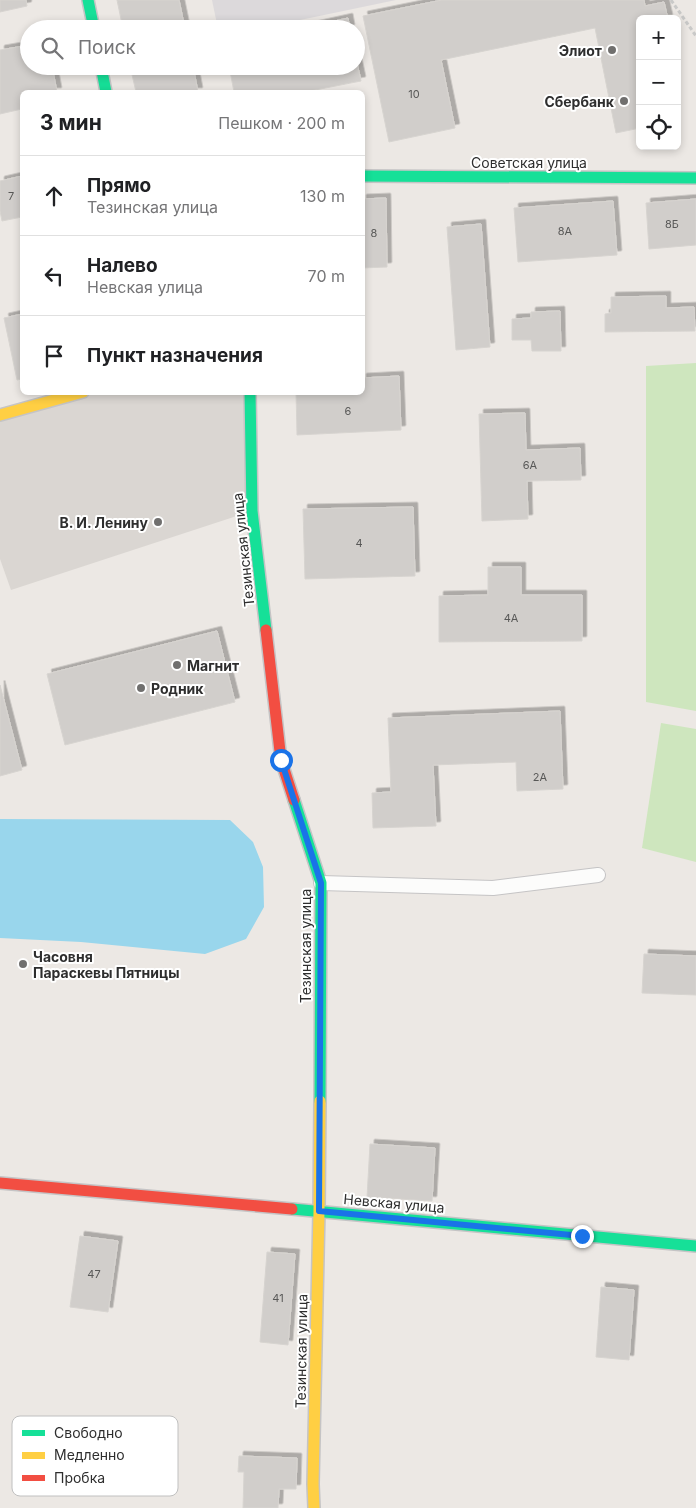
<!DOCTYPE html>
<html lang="ru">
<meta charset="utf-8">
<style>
body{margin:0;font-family:Inter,sans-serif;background:#f6f6f6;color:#202124}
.controls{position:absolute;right:15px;top:15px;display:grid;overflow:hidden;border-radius:8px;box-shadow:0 2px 8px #0003}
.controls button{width:45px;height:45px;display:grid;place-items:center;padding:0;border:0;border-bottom:1px solid #e0e0e0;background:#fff;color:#202124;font:25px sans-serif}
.stop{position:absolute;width:15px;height:15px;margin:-11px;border:4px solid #1a73e8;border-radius:50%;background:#fff}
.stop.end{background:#1a73e8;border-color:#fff;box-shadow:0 1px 5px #0008}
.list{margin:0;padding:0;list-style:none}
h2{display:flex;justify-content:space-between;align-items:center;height:65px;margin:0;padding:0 20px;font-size:21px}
h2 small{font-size:16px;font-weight:400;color:#757577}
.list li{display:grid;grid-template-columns:32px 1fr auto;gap:15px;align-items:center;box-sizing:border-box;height:80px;padding:0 20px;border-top:1px solid #e0e0e0}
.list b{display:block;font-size:19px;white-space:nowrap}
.list p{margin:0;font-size:16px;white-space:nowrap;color:#757577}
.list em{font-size:16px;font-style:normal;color:#757577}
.icon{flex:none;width:28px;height:28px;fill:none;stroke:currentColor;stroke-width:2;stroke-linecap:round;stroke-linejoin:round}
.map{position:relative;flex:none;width:696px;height:1508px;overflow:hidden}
.search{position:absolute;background:#fff;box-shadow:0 2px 8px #0003;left:20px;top:20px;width:345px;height:55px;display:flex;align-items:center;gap:12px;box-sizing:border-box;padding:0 18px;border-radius:28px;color:#757577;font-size:19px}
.panel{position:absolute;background:#fff;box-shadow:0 2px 8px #0003;left:20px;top:90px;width:345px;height:305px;border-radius:8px}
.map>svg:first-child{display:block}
.industrial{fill:#dcd9db}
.green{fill:#cee6be}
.plaza{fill:#dad6d2}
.water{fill:#99d6ec}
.building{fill:#d1cecb;stroke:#d7d4d0;filter:url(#shadow)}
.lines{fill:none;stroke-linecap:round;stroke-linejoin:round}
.lane-casing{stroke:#c5c4c5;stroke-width:16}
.fast-casing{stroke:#c5c4c5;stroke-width:14}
.slow-casing{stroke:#c5c4c5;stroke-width:14}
.jam-casing{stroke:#c5c4c5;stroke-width:14}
.path{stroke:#c9c9c8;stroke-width:3;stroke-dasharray:4 2.5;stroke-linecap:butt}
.lane{stroke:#fcfcfb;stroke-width:14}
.fast{stroke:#16e098;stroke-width:11}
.slow{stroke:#ffcf43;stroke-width:11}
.jam{stroke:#f24e42;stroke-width:11}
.route{stroke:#1a73e8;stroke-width:6}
.poi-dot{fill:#706f6e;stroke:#fff;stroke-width:2}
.labels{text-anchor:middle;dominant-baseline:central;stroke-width:4;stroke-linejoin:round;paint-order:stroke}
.number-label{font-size:11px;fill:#585857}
.poi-label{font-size:14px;font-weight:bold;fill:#2e2e2e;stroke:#fff;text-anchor:end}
.street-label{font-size:14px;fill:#2e2e2e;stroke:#fff}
.key{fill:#fff;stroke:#c0c0c0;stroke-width:1}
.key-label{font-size:14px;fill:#2e2e2e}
</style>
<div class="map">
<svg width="696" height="1508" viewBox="0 0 696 1508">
<defs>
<filter id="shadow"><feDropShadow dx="4.5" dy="-4.5" stdDeviation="0" flood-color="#0004"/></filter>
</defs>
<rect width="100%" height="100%" fill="#ece8e4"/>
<polygon class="industrial" points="212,0 396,0 257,29 218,29"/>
<g class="green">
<polygon points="696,363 696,711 646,702 646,366"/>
<polygon points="661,723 696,729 696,862 642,848"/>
</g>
<polygon class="plaza" points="83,393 250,393 252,511 11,590 0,559 0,416"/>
<polygon class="water" points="0,819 230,820 253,842 263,867 264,907 246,939 205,954 81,942 0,938"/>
<g class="building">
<polygon points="0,0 26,0 27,6 0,12"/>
<polygon points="117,0 179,0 185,29 123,29"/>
<polygon points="442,0 644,0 645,6 664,2 668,19 640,19 640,128 616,133 595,28 441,60 455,128 389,142 363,16"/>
<polygon points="348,18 350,29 298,29"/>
<polygon points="29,45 29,66 52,66 57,92 22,92 22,109 0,114 0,50"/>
<polygon points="356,58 361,81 305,92 234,92 229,66 356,66"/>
<polygon points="130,66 193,66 198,92 136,92"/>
<polygon points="22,176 22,217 2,221 0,211 0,181"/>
<polygon points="386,198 387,267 362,268 362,199"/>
<polygon points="696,199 696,245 649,249 646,203"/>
<polygon points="613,201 617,255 518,262 514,208"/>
<polygon points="481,224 490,347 456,350 447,227"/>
<polygon points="666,296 666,308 694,307 695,331 605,332 605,314 611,313 611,297"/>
<polygon points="560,311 561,351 532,351 531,340 512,340 512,319 531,318 531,312"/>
<polygon points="22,314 22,379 17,380 4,318"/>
<polygon points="399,376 401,430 297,435 296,392 362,392 362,378"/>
<polygon points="525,413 526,450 580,448 581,480 527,481 528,519 482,521 479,414"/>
<polygon points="413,507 415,576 305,579 303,509"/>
<polygon points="488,567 521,567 521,595 582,595 582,641 439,642 439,596 488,595"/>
<polygon points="217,631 235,702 65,745 47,674"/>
<polygon points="0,685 22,770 0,776"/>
<polygon points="560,711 563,789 517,791 516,762 433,765 436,826 373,828 372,793 391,792 388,718"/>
<polygon points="644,954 696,956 696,995 642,993"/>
<polygon points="370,1144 435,1148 432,1201 367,1197"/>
<polygon points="80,1236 118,1241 108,1312 70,1307"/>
<polygon points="267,1252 295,1254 288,1345 260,1342"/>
<polygon points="601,1287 634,1290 629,1360 596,1357"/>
<polygon points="239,1456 297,1458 296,1489 279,1489 278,1508 243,1508 244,1472 238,1472"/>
</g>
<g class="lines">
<defs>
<polyline id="lane" points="321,883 493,888 598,875"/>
<g id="fast">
<polyline points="88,0 94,29"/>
<polyline points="101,66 106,92"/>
<polyline points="362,176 696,178"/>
<polyline points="250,392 252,511 266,630"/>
<polyline points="294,800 321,883 320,1101"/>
<polyline points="292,1209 696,1246"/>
</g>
<g id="slow">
<polyline points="0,415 83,392"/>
<polyline points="314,1508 313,1484 319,1211 320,1101"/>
</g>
<g id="jam">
<polyline points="266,630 281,760 294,800"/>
<polyline points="0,1183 292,1209"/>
</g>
</defs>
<use href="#lane" class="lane-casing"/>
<use href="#fast" class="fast-casing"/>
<use href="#slow" class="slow-casing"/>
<use href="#jam" class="jam-casing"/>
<polyline class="path" points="671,0 696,36"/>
<use href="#lane" class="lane"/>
<use href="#fast" class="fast"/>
<use href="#slow" class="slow"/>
<use href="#jam" class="jam"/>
</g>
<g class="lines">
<polyline class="route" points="281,760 321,883 319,1211 582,1236"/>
</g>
<g class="poi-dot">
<circle cx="612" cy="50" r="5"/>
<circle cx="624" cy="101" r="5"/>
<circle cx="158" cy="522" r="5"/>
<circle cx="177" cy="665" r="5"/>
<circle cx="141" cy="688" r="5"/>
<circle cx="23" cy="964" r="5"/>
</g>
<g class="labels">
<g class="number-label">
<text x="414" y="94">10</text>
<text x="11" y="196">7</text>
<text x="672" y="224">8Б</text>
<text x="565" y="231">8А</text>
<text x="374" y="233">8</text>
<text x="348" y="411">6</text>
<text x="530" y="465">6А</text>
<text x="359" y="543">4</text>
<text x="511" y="618">4А</text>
<text x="540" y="777">2А</text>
<text x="94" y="1274">47</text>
<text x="278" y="1298">41</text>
</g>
<g class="poi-label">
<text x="602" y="50">Элиот</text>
<text x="614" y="101">Сбербанк</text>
<text x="148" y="522">В. И. Ленину</text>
<text x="187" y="665" text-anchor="start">Магнит</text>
<text x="151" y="688" text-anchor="start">Родник</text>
<text x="33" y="956" text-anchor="start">Часовня<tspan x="33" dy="16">Параскевы Пятницы</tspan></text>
</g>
<g class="street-label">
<text x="529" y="162">Советская улица</text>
<text transform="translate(243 550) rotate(-96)">Тезинская улица</text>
<text transform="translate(305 946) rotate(-90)">Тезинская улица</text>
<text transform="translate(394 1203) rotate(5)">Невская улица</text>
<text transform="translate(301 1351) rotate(-89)">Тезинская улица</text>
</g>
</g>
<rect x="12" y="1416" width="166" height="80" rx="8" class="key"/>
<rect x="22" y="1430" width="23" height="6" fill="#16e098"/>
<rect x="22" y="1452" width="23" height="7" fill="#ffcf43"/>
<rect x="22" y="1475" width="23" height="6" fill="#f24e42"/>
<g class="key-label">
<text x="54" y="1438">Свободно</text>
<text x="54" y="1460">Медленно</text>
<text x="54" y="1483">Пробка</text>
</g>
</svg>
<div class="controls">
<button>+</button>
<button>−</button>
<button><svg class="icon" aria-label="locate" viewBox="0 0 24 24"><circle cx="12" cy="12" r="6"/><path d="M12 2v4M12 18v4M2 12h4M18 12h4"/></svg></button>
</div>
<div class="stop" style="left:281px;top:760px"></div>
<div class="stop end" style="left:582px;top:1236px"></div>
<div class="search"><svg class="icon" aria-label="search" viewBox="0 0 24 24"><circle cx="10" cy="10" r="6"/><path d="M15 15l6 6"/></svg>Поиск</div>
<section class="panel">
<h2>3 мин<small>Пешком · 200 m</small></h2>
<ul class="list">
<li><svg class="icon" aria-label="ahead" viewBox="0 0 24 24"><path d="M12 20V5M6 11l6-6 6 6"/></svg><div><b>Прямо</b><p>Тезинская улица</p></div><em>130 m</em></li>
<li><svg class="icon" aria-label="left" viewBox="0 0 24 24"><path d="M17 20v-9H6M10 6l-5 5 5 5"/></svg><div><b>Налево</b><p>Невская улица</p></div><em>70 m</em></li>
<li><svg class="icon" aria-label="arrive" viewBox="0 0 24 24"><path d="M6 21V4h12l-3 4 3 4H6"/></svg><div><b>Пункт назначения</b></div></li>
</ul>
</section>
</div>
